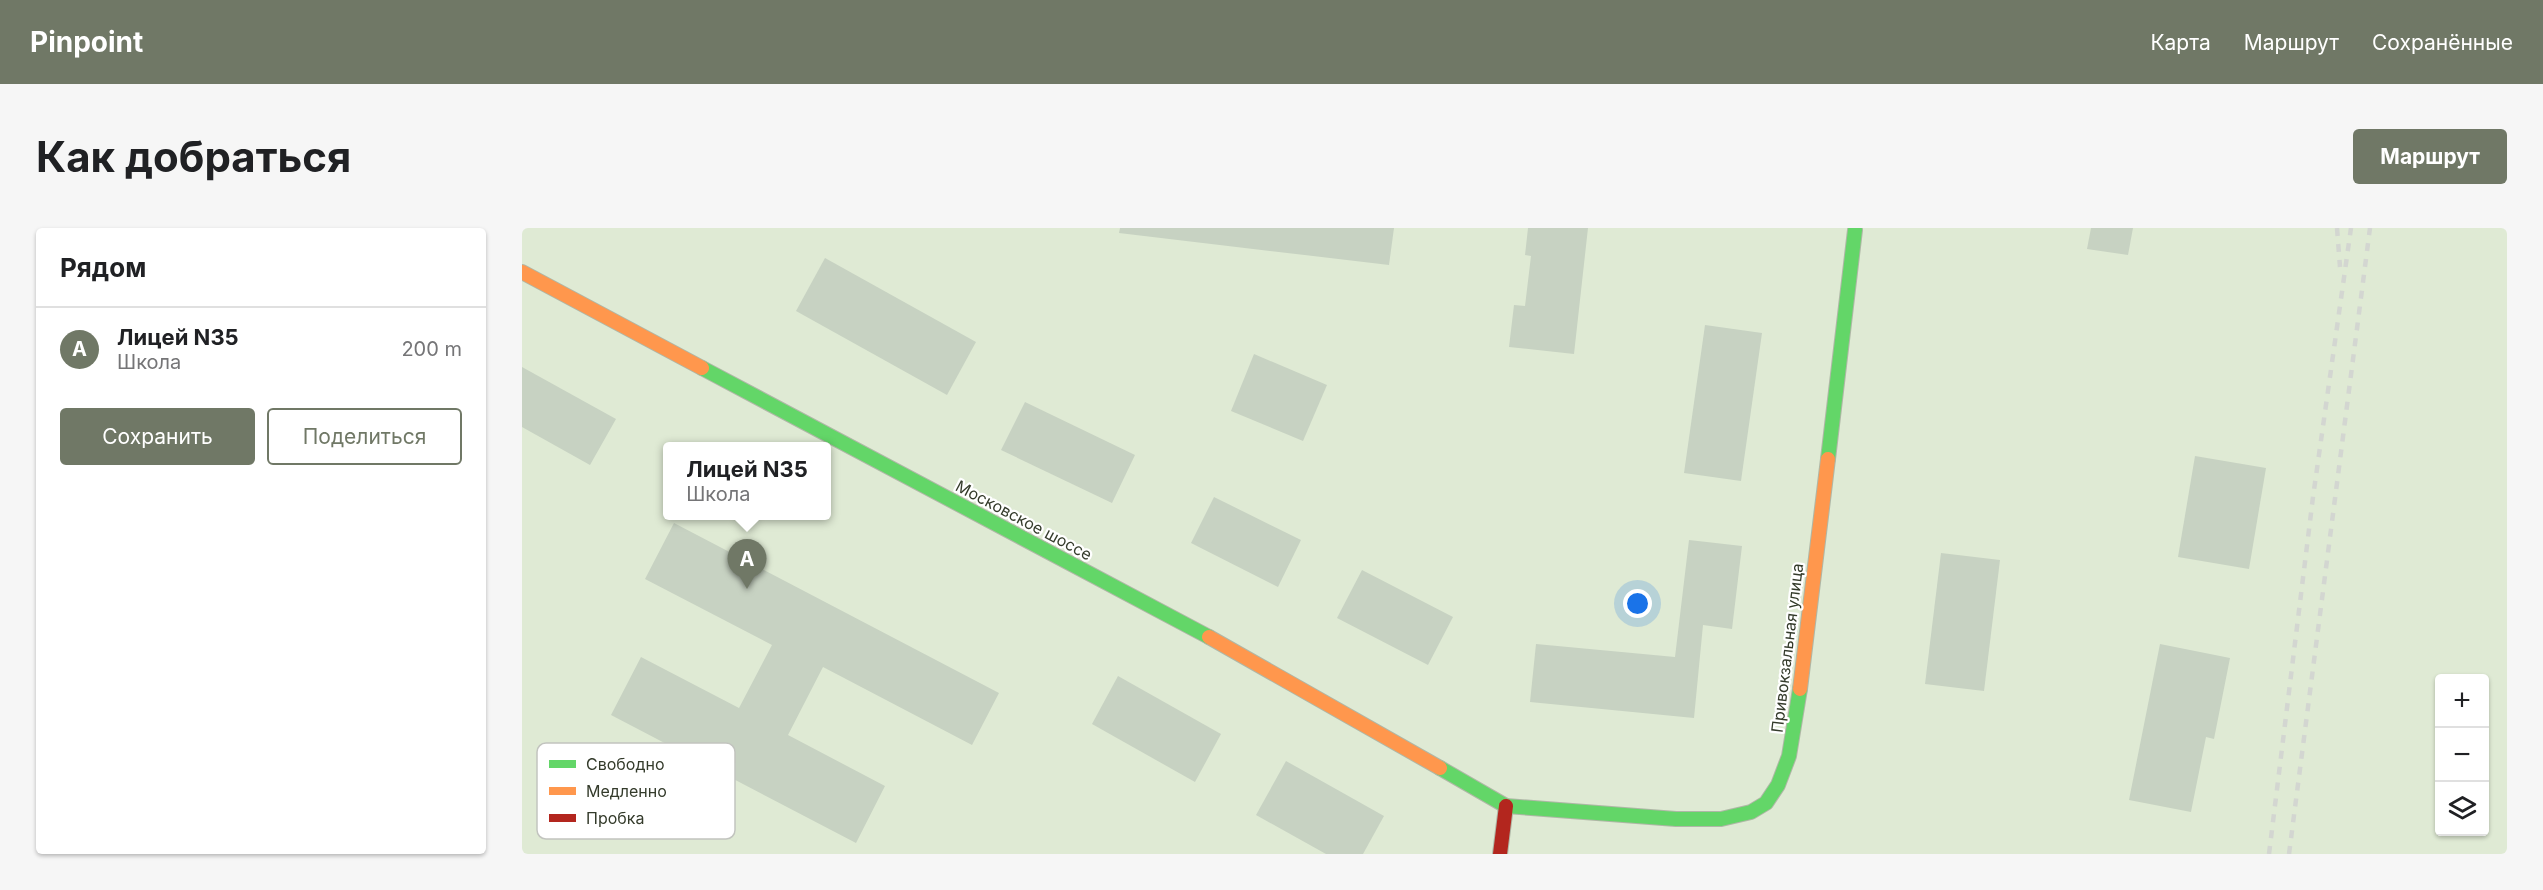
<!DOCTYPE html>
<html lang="ru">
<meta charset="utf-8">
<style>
body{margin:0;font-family:Inter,sans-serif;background:#f6f6f6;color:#202124}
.controls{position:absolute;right:18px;bottom:18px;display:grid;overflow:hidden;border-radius:6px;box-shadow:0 2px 4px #0004}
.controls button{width:54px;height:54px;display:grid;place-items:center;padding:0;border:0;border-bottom:2px solid #e0e0e0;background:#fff;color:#202124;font:30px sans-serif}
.you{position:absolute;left:1116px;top:376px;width:21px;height:21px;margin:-15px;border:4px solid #fff;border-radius:50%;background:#1a73e8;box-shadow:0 0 0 9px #1a73e833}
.badge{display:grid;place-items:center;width:39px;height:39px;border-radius:50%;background:#707866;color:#fff;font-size:20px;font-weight:700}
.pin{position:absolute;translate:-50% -50px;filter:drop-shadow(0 2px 3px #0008)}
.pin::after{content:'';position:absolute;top:32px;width:21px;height:18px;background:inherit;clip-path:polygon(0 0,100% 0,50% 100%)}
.popup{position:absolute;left:141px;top:214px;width:168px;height:78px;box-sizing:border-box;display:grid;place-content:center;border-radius:6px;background:#fff;filter:drop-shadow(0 2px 4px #0005);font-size:20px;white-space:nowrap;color:#757577}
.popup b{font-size:22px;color:#202124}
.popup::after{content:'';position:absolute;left:50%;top:100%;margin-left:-12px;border:12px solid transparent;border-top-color:#fff}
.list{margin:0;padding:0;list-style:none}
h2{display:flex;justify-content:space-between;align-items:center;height:78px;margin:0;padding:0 24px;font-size:26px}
h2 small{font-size:20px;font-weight:400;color:#757577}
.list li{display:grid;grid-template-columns:39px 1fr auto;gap:18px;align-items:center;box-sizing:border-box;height:84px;padding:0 24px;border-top:2px solid #e0e0e0}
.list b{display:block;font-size:22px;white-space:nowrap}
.list p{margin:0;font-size:20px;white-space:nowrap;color:#757577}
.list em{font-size:20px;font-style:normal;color:#757577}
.actions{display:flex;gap:12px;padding:18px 24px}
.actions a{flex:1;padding:14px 0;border:2px solid #707866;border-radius:6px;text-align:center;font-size:21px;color:#707866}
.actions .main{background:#707866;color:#fff}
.icon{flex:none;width:33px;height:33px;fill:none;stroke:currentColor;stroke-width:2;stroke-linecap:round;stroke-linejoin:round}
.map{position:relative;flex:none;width:1985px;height:626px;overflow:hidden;border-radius:6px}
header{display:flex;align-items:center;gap:36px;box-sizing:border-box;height:84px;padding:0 30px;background:#707866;color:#fff}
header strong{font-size:28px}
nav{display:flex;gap:33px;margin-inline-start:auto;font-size:21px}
.intro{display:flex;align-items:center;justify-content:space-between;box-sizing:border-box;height:144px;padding:0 36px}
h1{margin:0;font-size:42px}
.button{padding:15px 27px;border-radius:6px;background:#707866;color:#fff;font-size:21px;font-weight:700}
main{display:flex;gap:36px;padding:0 36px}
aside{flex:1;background:#fff;border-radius:6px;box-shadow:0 2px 4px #0004}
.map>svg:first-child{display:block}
.building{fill:#c7d2c2}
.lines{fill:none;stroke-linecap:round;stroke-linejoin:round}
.fast-casing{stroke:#afb7a6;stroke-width:16}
.slow-casing{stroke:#afb7a6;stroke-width:16}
.jam-casing{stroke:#afb7a6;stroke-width:16}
.fast{stroke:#63d668;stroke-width:14}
.slow{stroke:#ff974d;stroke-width:14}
.jam{stroke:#b3261e;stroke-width:14}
.rail{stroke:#d3d6d1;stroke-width:4.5;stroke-dasharray:8 8;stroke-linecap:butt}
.labels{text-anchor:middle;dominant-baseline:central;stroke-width:4.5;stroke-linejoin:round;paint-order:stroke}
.street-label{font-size:16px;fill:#343b2b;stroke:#fff}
.key{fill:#fff;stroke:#c2c4bf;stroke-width:1.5}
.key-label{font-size:16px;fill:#343b2b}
</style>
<header>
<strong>Pinpoint</strong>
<nav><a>Карта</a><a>Маршрут</a><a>Сохранённые</a></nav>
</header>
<div class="intro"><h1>Как добраться</h1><a class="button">Маршрут</a></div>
<main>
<aside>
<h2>Рядом<small></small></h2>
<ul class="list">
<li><span class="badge">A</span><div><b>Лицей N35</b><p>Школа</p></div><em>200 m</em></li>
</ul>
<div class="actions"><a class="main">Сохранить</a><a>Поделиться</a></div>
</aside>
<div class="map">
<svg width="1985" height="626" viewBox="0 0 1985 626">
<rect width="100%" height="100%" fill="#dfead4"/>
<g class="building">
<polygon points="598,0 872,0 867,37 597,5"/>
<polygon points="1006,0 1066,0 1052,126 987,119 992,77 1003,78 1009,28 1003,27"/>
<polygon points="1569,0 1611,0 1606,27 1565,21"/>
<polygon points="303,30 454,114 425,167 274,83"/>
<polygon points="1183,97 1240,105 1219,253 1162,245"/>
<polygon points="732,126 805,157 781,213 709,183"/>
<polygon points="0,139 94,191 68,237 0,199"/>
<polygon points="503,174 613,227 590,275 479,222"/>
<polygon points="1673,228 1744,240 1727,341 1656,329"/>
<polygon points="692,269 779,312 756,359 669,315"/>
<polygon points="152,295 477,465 450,517 301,439 266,507 363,558 334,615 89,487 119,429 217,480 250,417 123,351"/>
<polygon points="1167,312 1220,318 1210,401 1181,397 1172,490 1008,474 1014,416 1153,429"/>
<polygon points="1419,325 1478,332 1462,463 1403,456"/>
<polygon points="840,342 931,389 906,437 815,390"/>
<polygon points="1638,416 1708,430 1692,511 1684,509 1669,584 1607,572"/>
<polygon points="596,448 699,506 673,554 570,496"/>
<polygon points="764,533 862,588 841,626 804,626 734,587"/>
</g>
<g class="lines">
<defs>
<g id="fast">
<polyline points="180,140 687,409"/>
<polyline points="1306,231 1333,2"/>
<polyline points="918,540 984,578 1154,591 1199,591 1229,584 1244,575 1256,557 1267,528 1278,461"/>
</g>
<g id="slow">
<polyline points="0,44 180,140"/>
<polyline points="687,409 918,540"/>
<polyline points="1278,461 1306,231"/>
</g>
<polyline id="jam" points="978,626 984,578"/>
</defs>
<use href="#fast" class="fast-casing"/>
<use href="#slow" class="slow-casing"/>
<use href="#jam" class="jam-casing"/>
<use href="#fast" class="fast"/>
<use href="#slow" class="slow"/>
<use href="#jam" class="jam"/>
<g class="rail">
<polyline points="1815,0 1818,39"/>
<polyline points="1747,626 1791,269 1829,0"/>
<polyline points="1767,626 1848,0"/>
</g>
</g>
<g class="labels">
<g class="street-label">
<text transform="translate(502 292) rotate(28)">Московское шоссе</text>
<text transform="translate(1265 420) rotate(-83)">Привокзальная улица</text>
</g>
</g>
<rect x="15" y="515" width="198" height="96" rx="9" class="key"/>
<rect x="27" y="532" width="27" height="8" fill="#63d668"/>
<rect x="27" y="559" width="27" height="8" fill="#ff974d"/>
<rect x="27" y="586" width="27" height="8" fill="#b3261e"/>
<g class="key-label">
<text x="64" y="542">Свободно</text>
<text x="64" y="569">Медленно</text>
<text x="64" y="596">Пробка</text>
</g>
</svg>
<div class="controls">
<button>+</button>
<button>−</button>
<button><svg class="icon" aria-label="layers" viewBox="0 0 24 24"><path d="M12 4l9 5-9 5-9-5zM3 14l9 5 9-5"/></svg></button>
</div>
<div class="you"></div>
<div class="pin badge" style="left:225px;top:361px">A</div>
<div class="popup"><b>Лицей N35</b>Школа</div>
</div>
</main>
